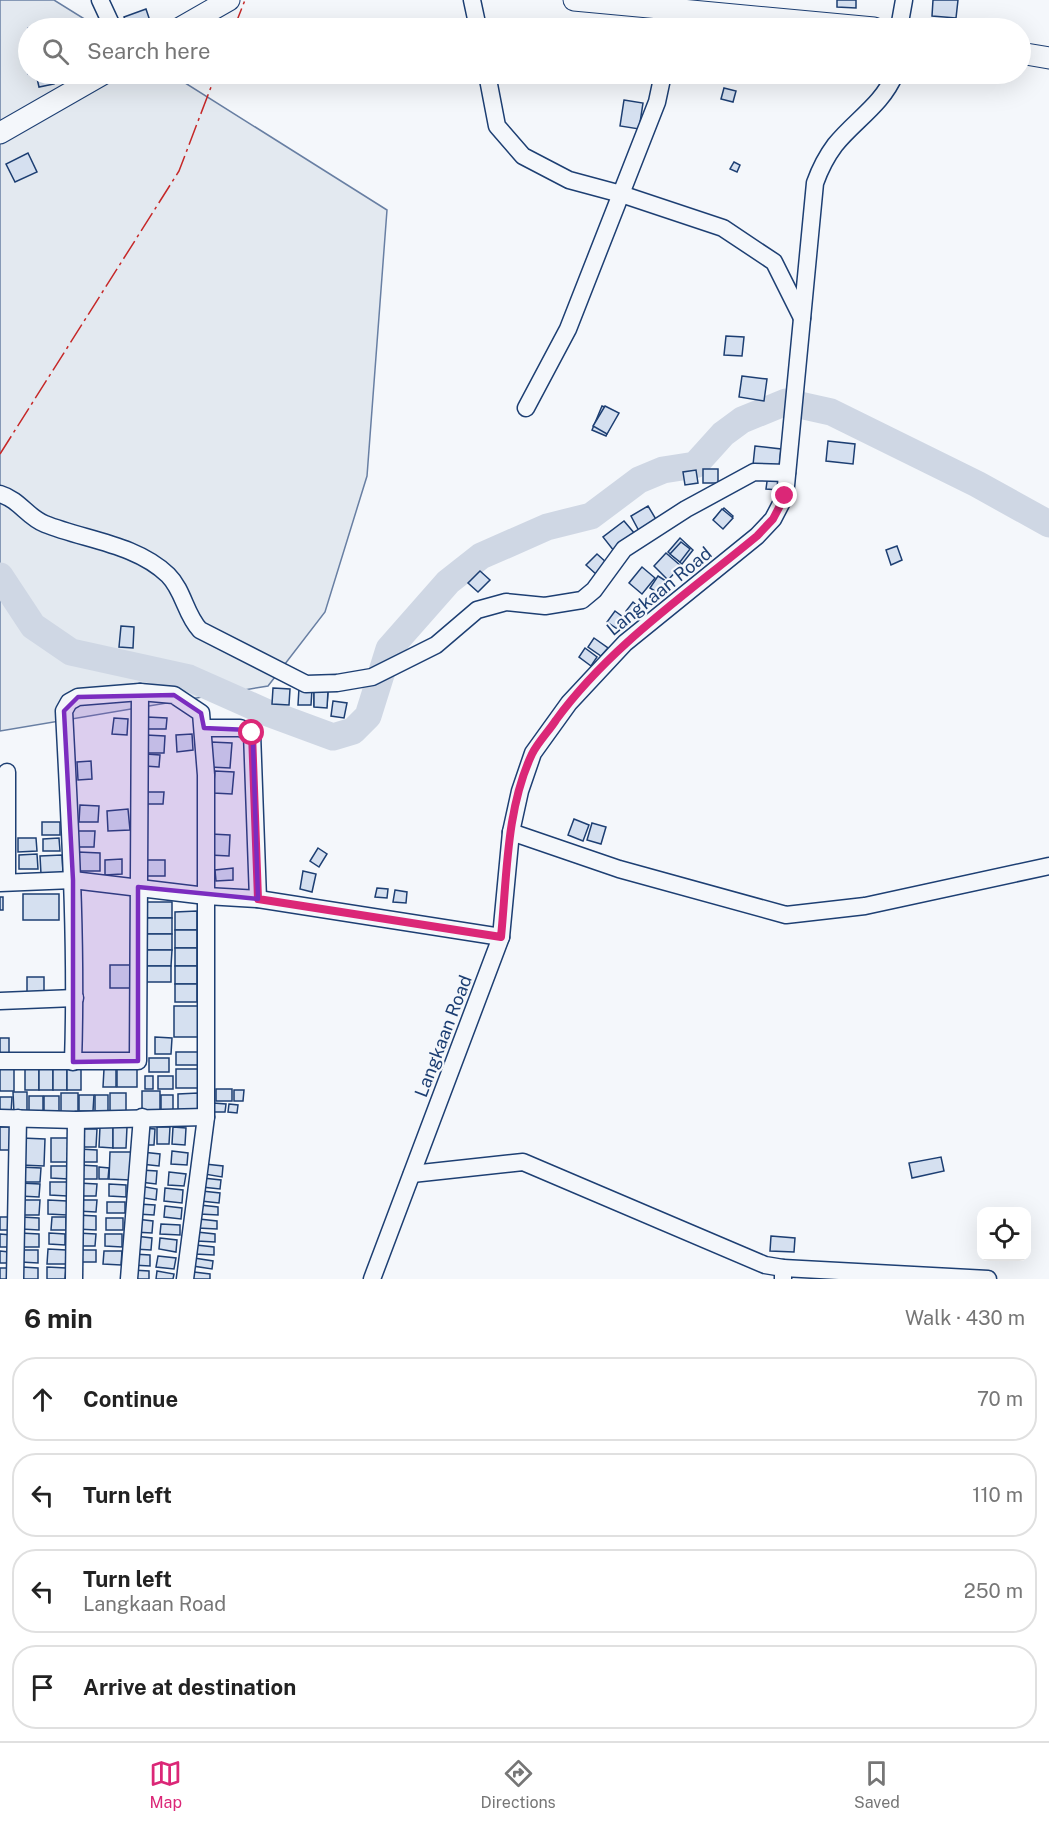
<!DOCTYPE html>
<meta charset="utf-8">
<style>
body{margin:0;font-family:"Public Sans",sans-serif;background:#f2f2f2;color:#222}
.controls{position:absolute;right:18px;bottom:18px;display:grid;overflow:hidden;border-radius:12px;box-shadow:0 6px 24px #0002}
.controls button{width:54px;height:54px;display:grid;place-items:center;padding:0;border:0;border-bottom:2px solid #e0e0e0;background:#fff;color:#222;font:30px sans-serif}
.stop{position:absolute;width:18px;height:18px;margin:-14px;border:4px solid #db2777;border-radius:50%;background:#fff}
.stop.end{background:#db2777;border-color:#fff;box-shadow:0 2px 6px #0008}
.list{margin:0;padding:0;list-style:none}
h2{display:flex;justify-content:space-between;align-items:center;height:78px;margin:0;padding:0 24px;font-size:26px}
h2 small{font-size:20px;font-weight:400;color:#767676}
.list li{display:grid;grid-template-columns:39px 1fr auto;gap:18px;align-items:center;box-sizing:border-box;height:84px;margin:0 12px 12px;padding:0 12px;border:2px solid #e0e0e0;border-radius:24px}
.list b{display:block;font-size:22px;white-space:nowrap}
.list p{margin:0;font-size:20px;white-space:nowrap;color:#767676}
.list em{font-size:20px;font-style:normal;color:#767676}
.icon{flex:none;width:33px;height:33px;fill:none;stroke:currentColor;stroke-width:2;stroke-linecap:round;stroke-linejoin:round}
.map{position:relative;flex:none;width:1049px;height:1279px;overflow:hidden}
.search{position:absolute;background:#fff;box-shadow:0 6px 24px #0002;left:18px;right:18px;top:18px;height:66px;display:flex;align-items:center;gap:15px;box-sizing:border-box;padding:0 21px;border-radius:33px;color:#767676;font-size:22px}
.sheet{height:462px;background:#fff}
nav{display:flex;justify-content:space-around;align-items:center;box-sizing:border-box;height:84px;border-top:2px solid #e0e0e0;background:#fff;font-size:16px;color:#767676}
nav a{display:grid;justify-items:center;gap:3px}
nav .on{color:#db2777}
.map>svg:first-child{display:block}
.green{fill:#e3e9f0;stroke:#687fa3;stroke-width:1.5}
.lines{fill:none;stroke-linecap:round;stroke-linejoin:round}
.river{stroke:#cfd7e4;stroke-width:27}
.building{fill:#d5e0f0;stroke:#1d3f73;stroke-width:1.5}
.minor-casing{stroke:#1d3f73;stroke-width:19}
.major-casing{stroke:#1d3f73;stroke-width:23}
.minor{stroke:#f4f7fb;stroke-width:16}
.major{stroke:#f4f7fb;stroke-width:21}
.power{stroke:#c62828;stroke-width:1.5;stroke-dasharray:21 4.5 3 4.5;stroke-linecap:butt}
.route{stroke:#db2777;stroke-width:8}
.marked{fill:#7b2cbf;fill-opacity:0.2;stroke:#7b2cbf;stroke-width:4.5;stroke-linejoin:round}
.labels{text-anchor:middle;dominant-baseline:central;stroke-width:4.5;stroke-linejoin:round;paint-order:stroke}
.street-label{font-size:18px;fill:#1d3f73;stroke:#f4f7fb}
</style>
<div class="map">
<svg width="1049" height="1279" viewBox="0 0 1049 1279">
<rect width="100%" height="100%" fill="#f4f7fb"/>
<polygon class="green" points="0,0 54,0 99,28 28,28 28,74 171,74 387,210 367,476 325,612 268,686 0,731"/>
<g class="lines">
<polyline class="river" points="0,576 33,626 71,652 189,678 268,713 333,737 353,731 368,716 389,649 448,582 481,556 547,527 591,516 639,480 663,470 695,465 723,434 742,420 786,402 831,412 977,484 1049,524"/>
</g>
<g class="building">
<polygon points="837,0 856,0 856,8 837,7"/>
<polygon points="933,0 958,0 956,18 932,16"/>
<polygon points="146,9 151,24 128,28 124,17"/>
<polygon points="36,74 52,74 54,84 39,87"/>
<polygon points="724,88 736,91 733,102 721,99"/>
<polygon points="624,100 643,103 639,129 620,126"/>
<polygon points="28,153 37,172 15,182 6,164"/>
<polygon points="734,162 740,165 737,172 730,169"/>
<polygon points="726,336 744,337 742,356 724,355"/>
<polygon points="742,376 767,379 764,401 739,397"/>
<polygon points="602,406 616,412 606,436 592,430"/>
<polygon points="605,406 619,413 607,434 593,426"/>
<polygon points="828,441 855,444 853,464 826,461"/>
<polygon points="755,446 781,449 779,468 753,465"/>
<rect x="703" y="469" width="15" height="14"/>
<polygon points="696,470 698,483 685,485 683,472"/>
<polygon points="768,474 781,476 779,490 766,489"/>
<polygon points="648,506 657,521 639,531 631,516"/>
<polygon points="724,508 733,516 723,527 714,519"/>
<polygon points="722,509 733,518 723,529 713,520"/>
<polygon points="624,521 635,534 614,551 603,537"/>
<polygon points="680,538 693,550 682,564 668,552"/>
<polygon points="681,542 690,549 680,562 670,554"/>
<polygon points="897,546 902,560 891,565 886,550"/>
<polygon points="666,553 681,566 668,580 654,566"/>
<polygon points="597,554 607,563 597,575 586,565"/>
<polygon points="642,567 655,578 642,594 629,583"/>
<polygon points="480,571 490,580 478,592 468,583"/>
<polygon points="658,576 666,581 658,593 650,588"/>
<polygon points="633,602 641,609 634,617 626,611"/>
<polygon points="615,611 627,620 619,630 607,622"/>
<polygon points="121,626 134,627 133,648 119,647"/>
<polygon points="594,638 608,648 601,656 588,647"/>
<polygon points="585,648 597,657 591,666 579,657"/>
<polygon points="273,688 290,689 289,705 272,704"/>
<polygon points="299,688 312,689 311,705 298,705"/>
<polygon points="314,690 328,691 327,706 314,706"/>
<polygon points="314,691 328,691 327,708 314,707"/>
<polygon points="333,701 347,703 344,718 331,716"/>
<polygon points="147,717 167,718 166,729 147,729"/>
<polygon points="114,718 128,719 127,735 112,734"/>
<polygon points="192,734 193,750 177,752 176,735"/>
<polygon points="146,735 165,736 164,753 146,753"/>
<polygon points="211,742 232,743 230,768 210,767"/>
<polygon points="146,754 160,755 159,767 145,766"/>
<polygon points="91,761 92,779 78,780 77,762"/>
<polygon points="215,771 234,772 232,794 213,793"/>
<polygon points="147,792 164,792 163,804 147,804"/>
<polygon points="80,805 99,806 98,822 79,822"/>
<polygon points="128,809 130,830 108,831 107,811"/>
<polygon points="574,819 589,825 583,841 568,835"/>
<rect x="42" y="822" width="18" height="13"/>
<polygon points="592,823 606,827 601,844 587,840"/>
<polygon points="78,831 95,831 94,847 78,847"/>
<polygon points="211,834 230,835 229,856 210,855"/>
<polygon points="18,838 36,838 37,851 18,852"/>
<polygon points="59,838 60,851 43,851 43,839"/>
<polygon points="318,848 327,854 319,867 310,861"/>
<polygon points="78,852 100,853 100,871 78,871"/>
<polygon points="37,854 38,869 19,869 19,855"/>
<polygon points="62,855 63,873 41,874 40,856"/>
<polygon points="122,859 122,874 105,875 105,860"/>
<rect x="145" y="860" width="20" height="16"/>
<polygon points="233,868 233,880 216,881 215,870"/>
<polygon points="303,871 316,874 312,892 300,889"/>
<polygon points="377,888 388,889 387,898 375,897"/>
<polygon points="395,890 407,892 406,903 393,902"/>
<rect x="23" y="894" width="36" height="26"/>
<rect x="0" y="897" width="3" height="13"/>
<rect x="147" y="902" width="25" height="16"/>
<polygon points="197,911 197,930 175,930 175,912"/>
<rect x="147" y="918" width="25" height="16"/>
<rect x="175" y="930" width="22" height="18"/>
<polygon points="147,934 172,934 172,950 146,950"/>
<rect x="175" y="948" width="22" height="18"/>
<polygon points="146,950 172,950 171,966 146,966"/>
<rect x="110" y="965" width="24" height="23"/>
<rect x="146" y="966" width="25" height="16"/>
<rect x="175" y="966" width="22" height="18"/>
<rect x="27" y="977" width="17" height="18"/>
<rect x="175" y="984" width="22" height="18"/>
<polygon points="174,1006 199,1006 198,1037 174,1037"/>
<polygon points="155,1037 172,1038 171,1054 155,1054"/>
<rect x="0" y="1038" width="9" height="15"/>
<rect x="176" y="1052" width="22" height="13"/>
<rect x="149" y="1058" width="20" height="14"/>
<rect x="25" y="1068" width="14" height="22"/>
<rect x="39" y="1068" width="14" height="22"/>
<rect x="53" y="1068" width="14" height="22"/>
<rect x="67" y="1068" width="14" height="22"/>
<rect x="117" y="1068" width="20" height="19"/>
<rect x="0" y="1069" width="14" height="22"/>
<polygon points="104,1069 116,1069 116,1087 103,1087"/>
<rect x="176" y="1069" width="22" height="19"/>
<rect x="145" y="1076" width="8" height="13"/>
<rect x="158" y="1076" width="15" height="13"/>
<rect x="216" y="1089" width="16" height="12"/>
<polygon points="234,1090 244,1090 243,1101 234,1101"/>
<rect x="142" y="1091" width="18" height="20"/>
<polygon points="13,1092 27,1092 27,1113 14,1113"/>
<rect x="61" y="1093" width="17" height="20"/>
<rect x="110" y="1093" width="16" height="22"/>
<polygon points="198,1093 198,1112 178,1112 178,1094"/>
<polygon points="79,1095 94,1095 93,1111 79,1111"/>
<polygon points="95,1095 108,1095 108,1111 95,1112"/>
<rect x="161" y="1095" width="12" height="16"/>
<rect x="29" y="1096" width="14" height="17"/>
<rect x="44" y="1096" width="15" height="17"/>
<polygon points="0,1097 12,1097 11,1113 0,1113"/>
<polygon points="213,1103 226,1104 225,1112 213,1112"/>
<polygon points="229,1104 238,1105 237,1113 228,1112"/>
<rect x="0" y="1127" width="12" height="23"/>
<polygon points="100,1127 113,1127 113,1148 99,1147"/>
<polygon points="113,1127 127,1127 126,1148 113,1148"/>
<polygon points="157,1127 170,1127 169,1144 157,1144"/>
<polygon points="173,1127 186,1128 185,1145 172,1144"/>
<polygon points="143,1128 155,1129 154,1145 142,1145"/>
<polygon points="80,1129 97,1129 96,1147 79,1147"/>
<polygon points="22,1138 45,1139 44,1166 21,1165"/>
<polygon points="51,1138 70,1138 69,1162 51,1162"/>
<polygon points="79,1149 97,1150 97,1162 79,1162"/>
<polygon points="172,1151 188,1153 187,1165 171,1164"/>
<polygon points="110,1152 131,1152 130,1180 109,1179"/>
<polygon points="142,1152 160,1154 159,1166 141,1164"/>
<polygon points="941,1157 944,1171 912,1178 909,1163"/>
<polygon points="205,1164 223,1166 222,1177 204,1174"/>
<polygon points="79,1165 97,1166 97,1179 79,1179"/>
<polygon points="51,1166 68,1166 68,1179 51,1178"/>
<polygon points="19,1167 41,1168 40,1182 19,1182"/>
<polygon points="99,1167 109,1168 108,1179 99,1179"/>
<polygon points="141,1170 157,1171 156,1184 140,1182"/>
<polygon points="169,1172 186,1174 184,1186 168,1185"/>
<polygon points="203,1178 221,1180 220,1189 202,1187"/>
<polygon points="50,1182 68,1182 67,1196 50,1195"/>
<polygon points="20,1183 40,1184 39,1197 20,1196"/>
<polygon points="78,1183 97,1184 96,1196 77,1196"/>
<polygon points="109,1184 126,1185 126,1197 109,1196"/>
<polygon points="140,1186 157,1189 156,1200 138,1197"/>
<polygon points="165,1188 183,1190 182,1203 164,1201"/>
<polygon points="202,1191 220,1193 219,1203 201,1201"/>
<polygon points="20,1200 40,1200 39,1215 20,1215"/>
<polygon points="48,1200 67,1201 67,1215 48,1214"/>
<polygon points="78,1200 97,1200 96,1212 77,1211"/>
<rect x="107" y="1202" width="18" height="11"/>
<polygon points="138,1204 155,1205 154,1215 137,1214"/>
<polygon points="200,1205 218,1207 218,1215 200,1214"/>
<polygon points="165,1206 182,1208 181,1219 164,1217"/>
<polygon points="77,1215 96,1216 96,1230 77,1229"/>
<rect x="0" y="1217" width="10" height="13"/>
<polygon points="21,1217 39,1218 39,1230 21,1229"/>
<polygon points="52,1217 66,1217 66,1230 51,1230"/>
<rect x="106" y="1218" width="17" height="12"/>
<polygon points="136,1219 153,1221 152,1233 134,1232"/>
<polygon points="199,1219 217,1221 217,1229 198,1228"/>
<polygon points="161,1224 180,1225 180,1235 160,1234"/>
<polygon points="197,1232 215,1234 215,1242 197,1241"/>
<polygon points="20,1233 39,1234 39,1247 20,1247"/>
<polygon points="49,1233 65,1234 65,1245 49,1244"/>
<polygon points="77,1233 96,1234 95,1246 77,1246"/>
<polygon points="0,1234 11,1235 10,1247 0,1247"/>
<polygon points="105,1234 122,1234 122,1247 105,1246"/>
<polygon points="135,1236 152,1238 151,1250 134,1249"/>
<polygon points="771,1236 795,1238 794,1252 770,1251"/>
<polygon points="160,1238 177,1240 176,1252 159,1249"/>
<polygon points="196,1245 214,1247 214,1255 195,1254"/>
<polygon points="48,1249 66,1250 66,1264 47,1264"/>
<polygon points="21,1250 38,1250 38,1263 21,1262"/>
<rect x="77" y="1250" width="19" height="12"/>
<polygon points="0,1251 9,1252 9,1263 0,1263"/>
<polygon points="104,1251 122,1251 121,1265 103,1264"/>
<polygon points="133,1254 150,1255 150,1266 132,1265"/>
<polygon points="158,1256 176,1258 174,1269 156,1267"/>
<polygon points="194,1258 213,1261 212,1269 193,1266"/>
<polygon points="22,1267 38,1268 38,1279 21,1279"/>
<polygon points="47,1267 66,1268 65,1279 47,1279"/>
<rect x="0" y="1268" width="9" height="11"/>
<polygon points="132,1270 149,1271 149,1279 132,1279"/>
<polygon points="157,1271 174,1274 173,1279 156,1279"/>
<polygon points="194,1272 210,1274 210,1279 193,1279"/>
</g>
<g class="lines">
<defs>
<g id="minor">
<polyline points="100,0 113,28"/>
<polyline points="472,0 478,28"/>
<polyline points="672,28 676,10"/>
<polyline points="899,28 904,0"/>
<polyline points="487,74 497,126 523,156 569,180 621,194 723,228 774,262 802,318"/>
<polyline points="526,408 568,329 657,102 663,74"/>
<path d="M0,494C20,500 27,517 45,524C85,540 136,544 168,575C184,591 185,614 200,630L306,684L337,683L372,677L436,645L477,610L506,602L545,606L582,600L594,590L624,549L686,509L754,472L787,473"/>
<polyline points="204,728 240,728 252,733 258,899"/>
<polyline points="7,772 7,882"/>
<polyline points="511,832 619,869 786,915 865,906 1049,866"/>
<polyline points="0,883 73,880 206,896 258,899 501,937"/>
<polyline points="0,1001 75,998"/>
<polyline points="0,1061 138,1061 140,692"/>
<path d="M73,1062C77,945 70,828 64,711L69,702L78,697L140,692L174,695L201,713L206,775V1117L185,1279"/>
<polyline points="0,1118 76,1120 206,1117"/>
<polyline points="412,1174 523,1162 765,1265 783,1268 783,1279"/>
<polyline points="783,1268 988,1279"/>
<polyline points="15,1279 18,1118"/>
<polyline points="74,1279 76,1120"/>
<polyline points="129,1279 142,1117"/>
<path d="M372,1279L501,937L511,832L520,791L533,753L569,703L625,643L757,536L773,519L785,496L815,183C820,169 826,157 835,145C855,120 882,105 895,74"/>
</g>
<g id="major">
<polyline points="574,0 874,28"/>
<polyline points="180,28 229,0"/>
<polyline points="1020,53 1049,58"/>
<polyline points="0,133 103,74"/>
</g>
</defs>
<use href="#minor" class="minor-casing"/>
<use href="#major" class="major-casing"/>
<use href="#minor" class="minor"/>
<use href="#major" class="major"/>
<g class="power">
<polyline points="234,28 245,0"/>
<polyline points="0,454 179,171 216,74"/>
</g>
</g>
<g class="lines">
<path class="route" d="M252,733L258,899L501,937C507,877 506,809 532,754C538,742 549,731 556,720C610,646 687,594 757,536L773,519L785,496"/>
</g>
<path class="marked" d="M174,695L201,713L204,728L249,730L253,742L258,899L138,887V1061L73,1062V880L64,711L78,697Z"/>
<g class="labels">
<g class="street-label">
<text transform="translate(659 591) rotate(-39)">Langkaan Road</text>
<text transform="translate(443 1036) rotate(-69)">Langkaan Road</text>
</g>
</g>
</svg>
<div class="controls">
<button><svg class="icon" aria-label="locate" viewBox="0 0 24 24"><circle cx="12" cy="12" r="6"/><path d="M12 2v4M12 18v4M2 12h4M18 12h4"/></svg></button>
</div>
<div class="stop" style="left:252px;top:733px"></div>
<div class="stop end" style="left:785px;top:496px"></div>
<div class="search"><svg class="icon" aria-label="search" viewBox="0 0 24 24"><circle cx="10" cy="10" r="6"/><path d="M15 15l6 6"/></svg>Search here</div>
</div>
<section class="sheet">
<h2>6 min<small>Walk · 430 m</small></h2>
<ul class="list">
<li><svg class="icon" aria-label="ahead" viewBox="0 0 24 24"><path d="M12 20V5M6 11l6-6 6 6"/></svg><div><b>Continue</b></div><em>70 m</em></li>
<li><svg class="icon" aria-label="left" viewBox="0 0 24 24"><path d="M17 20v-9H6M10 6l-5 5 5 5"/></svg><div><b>Turn left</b></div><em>110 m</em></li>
<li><svg class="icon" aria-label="left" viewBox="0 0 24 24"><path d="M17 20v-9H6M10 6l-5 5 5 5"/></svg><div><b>Turn left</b><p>Langkaan Road</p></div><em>250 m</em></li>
<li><svg class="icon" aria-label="arrive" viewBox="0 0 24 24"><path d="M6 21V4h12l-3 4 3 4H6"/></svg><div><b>Arrive at destination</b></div></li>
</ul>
</section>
<nav>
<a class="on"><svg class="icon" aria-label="map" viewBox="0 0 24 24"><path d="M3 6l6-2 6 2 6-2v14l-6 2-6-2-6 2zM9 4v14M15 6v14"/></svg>Map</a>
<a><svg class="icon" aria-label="directions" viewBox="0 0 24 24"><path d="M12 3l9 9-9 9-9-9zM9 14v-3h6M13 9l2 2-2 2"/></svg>Directions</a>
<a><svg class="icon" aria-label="saved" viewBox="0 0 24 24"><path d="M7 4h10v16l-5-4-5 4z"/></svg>Saved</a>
</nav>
